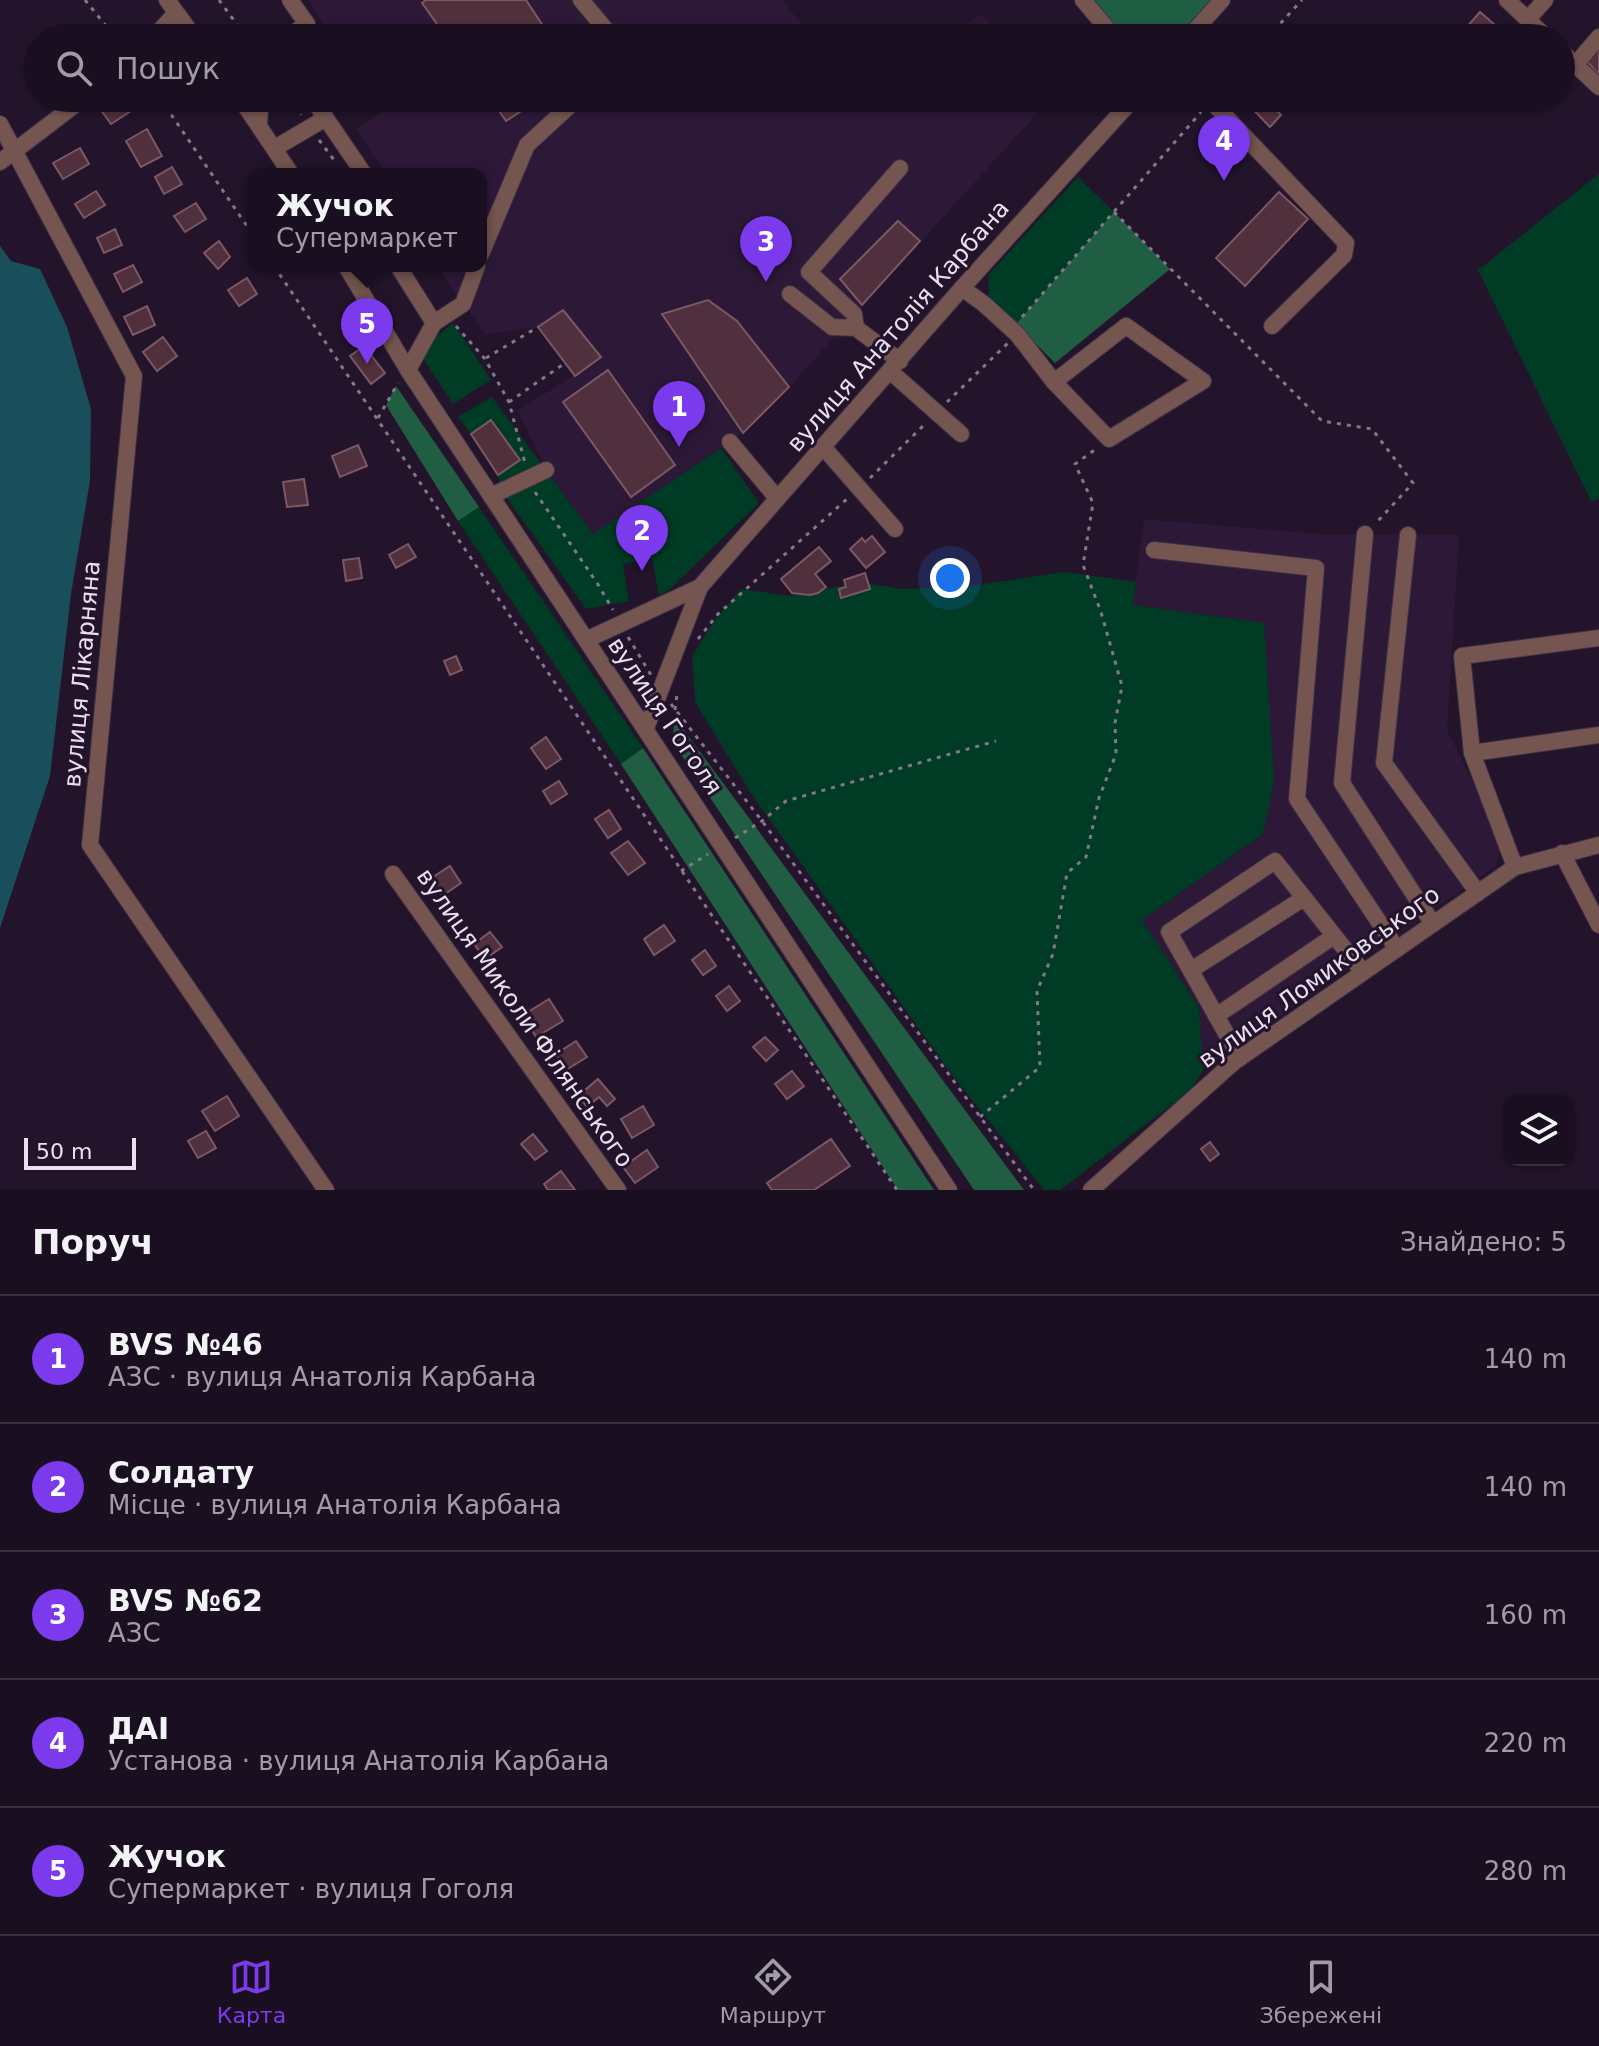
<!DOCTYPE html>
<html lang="uk">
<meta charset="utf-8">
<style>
body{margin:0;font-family:"DejaVu Sans",sans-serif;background:#231829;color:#f1f3f6}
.controls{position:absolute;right:24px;bottom:24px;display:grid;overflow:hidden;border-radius:16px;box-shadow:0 2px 6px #0004}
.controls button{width:72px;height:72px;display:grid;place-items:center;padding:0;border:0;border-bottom:2px solid #382f3e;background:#1a0f20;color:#f1f3f6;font:40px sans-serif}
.scale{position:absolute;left:24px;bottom:20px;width:112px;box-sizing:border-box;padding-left:8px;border:4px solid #eadff0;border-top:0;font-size:22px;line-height:28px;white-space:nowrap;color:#eadff0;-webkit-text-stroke:6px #23142b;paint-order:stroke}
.you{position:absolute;left:950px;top:578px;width:28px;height:28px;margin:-20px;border:6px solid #fff;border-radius:50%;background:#1a73e8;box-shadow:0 0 0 12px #1a73e833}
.badge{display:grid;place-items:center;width:52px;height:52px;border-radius:50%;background:#7c3aed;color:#fff;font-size:26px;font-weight:700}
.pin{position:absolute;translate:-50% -66px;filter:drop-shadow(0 2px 4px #0008)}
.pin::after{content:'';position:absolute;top:42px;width:28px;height:24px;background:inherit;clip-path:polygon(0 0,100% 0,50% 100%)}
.popup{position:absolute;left:247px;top:168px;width:240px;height:104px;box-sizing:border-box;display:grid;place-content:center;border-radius:16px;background:#1a0f20;filter:drop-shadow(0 2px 6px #0005);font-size:26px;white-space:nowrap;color:#9f9ca5}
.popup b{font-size:30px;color:#f1f3f6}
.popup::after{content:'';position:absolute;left:50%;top:100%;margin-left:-16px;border:16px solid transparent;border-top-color:#1a0f20}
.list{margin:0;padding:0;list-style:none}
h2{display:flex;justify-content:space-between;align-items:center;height:104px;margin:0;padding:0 32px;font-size:34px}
h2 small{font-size:26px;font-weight:400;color:#9f9ca5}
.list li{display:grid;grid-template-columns:52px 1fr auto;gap:24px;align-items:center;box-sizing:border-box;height:128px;padding:0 32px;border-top:2px solid #382f3e}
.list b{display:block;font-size:30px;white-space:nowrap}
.list p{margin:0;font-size:26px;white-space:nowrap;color:#9f9ca5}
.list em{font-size:26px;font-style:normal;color:#9f9ca5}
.icon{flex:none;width:44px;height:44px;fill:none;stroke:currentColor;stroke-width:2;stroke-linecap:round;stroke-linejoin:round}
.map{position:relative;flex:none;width:1599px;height:1190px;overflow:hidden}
.search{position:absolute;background:#1a0f20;box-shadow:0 2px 6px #0004;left:24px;right:24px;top:24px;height:88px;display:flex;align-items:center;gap:20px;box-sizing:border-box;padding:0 28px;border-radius:44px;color:#9f9ca5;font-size:30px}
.sheet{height:744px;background:#1a0f20}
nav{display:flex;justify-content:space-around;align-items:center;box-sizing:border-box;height:112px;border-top:2px solid #382f3e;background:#1a0f20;font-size:22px;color:#9f9ca5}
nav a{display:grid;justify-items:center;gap:4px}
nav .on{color:#7c3aed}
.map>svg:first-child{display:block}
.built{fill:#2d1937}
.green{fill:#003b25}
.forest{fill:#205e44}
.water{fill:#194e5b}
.building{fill:#50303c;stroke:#7b5864;stroke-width:2}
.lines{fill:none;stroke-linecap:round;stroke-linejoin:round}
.minor-casing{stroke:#3f3047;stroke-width:18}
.path{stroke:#84778b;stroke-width:3;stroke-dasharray:4 6;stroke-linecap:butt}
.minor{stroke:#75554f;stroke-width:16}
.labels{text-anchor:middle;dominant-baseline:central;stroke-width:6;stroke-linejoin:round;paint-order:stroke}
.street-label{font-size:24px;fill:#eadff0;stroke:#23142b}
</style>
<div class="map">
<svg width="1599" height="1190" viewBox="0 0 1599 1190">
<rect width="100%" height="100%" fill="#23142b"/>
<g class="built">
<polygon points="308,0 782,0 813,38 332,38"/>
<polygon points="979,14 1009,38 954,38"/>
<polygon points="394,98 862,98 875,113 891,98 1051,98 789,387 708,300 662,314 743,433 593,535 546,470 518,411 574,375 538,327 485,334 436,266 481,266 481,174 386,174 356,130 396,101"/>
<polygon points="1144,519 1317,534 1459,535 1447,730 1502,841 1496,866 1203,1070 1199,1007 1142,920 1264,834 1264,623 1133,605"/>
</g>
<g class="green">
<polygon points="1599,174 1599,499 1591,501 1478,270"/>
<polygon points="1078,177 1114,212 1016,324 988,299 989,274"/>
<polygon points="453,323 491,380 453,404 418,351"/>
<polygon points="492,397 593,534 721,448 759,503 667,592 659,595 652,558 623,564 629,601 586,609 501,490 498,475 519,459 491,420 471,434 458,417"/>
<polygon points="479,507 643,748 621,764 458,521"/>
<polygon points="1065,572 1136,582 1133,605 1264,623 1274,782 1263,834 1142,920 1199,1007 1203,1070 1191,1090 1060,1190 1044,1190 950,1072 750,792 695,702 692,656 715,620 741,589 791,596 861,582 901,589 970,586"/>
</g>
<g class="forest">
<polygon points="1085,0 1222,0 1188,38 1115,38"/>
<polygon points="1114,212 1170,269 1055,363 1016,324"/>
<polygon points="396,386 479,507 458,521 386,405"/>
<polygon points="675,718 1024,1190 974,1190 672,741"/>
<polygon points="643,748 934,1190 898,1190 621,764"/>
</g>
<polygon class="water" points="0,246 11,261 40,269 67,327 91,409 90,481 71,594 50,776 0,928"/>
<g class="building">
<polygon points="426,0 526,0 551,38 447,38 422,3"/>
<polygon points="1480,12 1510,38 1457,38"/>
<polygon points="1599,41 1599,75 1584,58"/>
<polygon points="117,98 123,98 131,111 111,124 100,109"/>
<polygon points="490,98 541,98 506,121"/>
<polygon points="1246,98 1266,98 1281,115 1270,127 1244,100"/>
<polygon points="147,129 162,156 141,167 126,141"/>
<polygon points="80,148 89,164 63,179 53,163"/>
<polygon points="172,167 182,184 164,194 155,177"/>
<polygon points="96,191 105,205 84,218 75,204"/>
<polygon points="1279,192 1308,219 1245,286 1216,258"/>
<polygon points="196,203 206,219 185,232 174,216"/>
<polygon points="898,221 920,241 862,305 840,279"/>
<polygon points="115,229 122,245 104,253 97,238"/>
<polygon points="219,241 230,257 218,269 204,253"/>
<polygon points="133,265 142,282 123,292 114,274"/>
<polygon points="247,278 257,294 239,306 228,290"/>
<polygon points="708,300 737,321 789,387 743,433 662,314"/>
<polygon points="147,306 155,325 133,335 124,317"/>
<polygon points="563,310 601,357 575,376 538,327"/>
<polygon points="163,337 177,356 157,371 143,352"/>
<polygon points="364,346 385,373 371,384 350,356"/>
<polygon points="608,370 675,465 631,497 563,402"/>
<polygon points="491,420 520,460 498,475 471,434"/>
<polygon points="358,445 367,466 340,477 332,456"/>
<polygon points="304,479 308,505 287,507 283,482"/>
<polygon points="872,536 885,552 866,568 850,549 862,538 865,542"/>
<polygon points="408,544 416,557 396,568 389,555"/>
<polygon points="819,547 831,561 815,574 826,587 818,593 810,595 792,593 781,579"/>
<polygon points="359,558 362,578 346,581 343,560"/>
<polygon points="865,573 870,589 841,598 839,589 846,587 844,580"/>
<polygon points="456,656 462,670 450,675 444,661"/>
<polygon points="546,737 561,759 546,769 531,748"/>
<polygon points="559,781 567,794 551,804 543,791"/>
<polygon points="609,810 621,829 608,838 595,819"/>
<polygon points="628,841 645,863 628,875 611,853"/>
<polygon points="450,866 461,883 442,896 430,879"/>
<polygon points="664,925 675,941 654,955 644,939"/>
<polygon points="490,932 502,947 485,959 474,944"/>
<polygon points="705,950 716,966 703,975 692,960"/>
<polygon points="729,986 740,1001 727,1011 716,996"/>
<polygon points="549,999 563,1021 536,1037 523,1015"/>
<polygon points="765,1037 778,1050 766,1061 753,1047"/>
<polygon points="576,1041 587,1057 566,1070 556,1054"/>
<polygon points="792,1071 804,1086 787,1099 775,1084"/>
<polygon points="598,1079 615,1099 607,1106 599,1097 587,1107 578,1096"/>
<polygon points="227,1096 239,1116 215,1131 202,1111"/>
<polygon points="643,1106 654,1125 632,1138 621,1119"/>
<polygon points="206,1131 216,1148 198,1158 188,1141"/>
<polygon points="533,1134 547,1151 535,1160 521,1144"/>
<polygon points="831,1139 850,1166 814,1190 772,1190 767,1183"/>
<polygon points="1210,1142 1219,1154 1210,1161 1201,1149"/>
<polygon points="647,1150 658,1167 635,1183 623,1167"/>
<polygon points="561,1171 575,1190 548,1190 544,1184"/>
</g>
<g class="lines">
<defs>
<g id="minor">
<polyline points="167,0 195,38"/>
<polyline points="581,0 613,38"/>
<polyline points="1083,0 1115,38"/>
<polyline points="1507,0 1547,38"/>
<polyline points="1528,19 1545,0"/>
<polyline points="153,38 176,13"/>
<polyline points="286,38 307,24 290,0"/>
<polyline points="1188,38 1222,0"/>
<polyline points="1561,51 1599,87"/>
<polyline points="1575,65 1599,37"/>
<polyline points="240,98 291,174"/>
<polyline points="312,98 364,174"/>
<polyline points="1208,98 1346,243 1344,255 1272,326"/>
<polyline points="0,124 134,376 90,845 326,1190"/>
<polyline points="259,124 261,98"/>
<polyline points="275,148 326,118"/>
<polyline points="0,162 84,98"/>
<polyline points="481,254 527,145 578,98"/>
<polyline points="346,266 408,370 949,1190"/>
<polyline points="398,266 434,323 408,370"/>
<polyline points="962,288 984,304 1017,334 1054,382 1109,439 1203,381 1126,326 1054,382"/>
<polyline points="790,294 832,327 856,328 900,361"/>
<polyline points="434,323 463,304 477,266"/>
<polyline points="856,328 854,314 809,272 900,168"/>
<polyline points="891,372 961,434"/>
<polyline points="730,442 777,498"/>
<polyline points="824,448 895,529"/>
<polyline points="491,496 546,470"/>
<polyline points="1365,534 1342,783 1433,924"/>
<polyline points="1408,535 1384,763 1478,893"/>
<polyline points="1154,550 1316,568 1297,799 1397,949"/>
<polyline points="586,640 700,587"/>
<polyline points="646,728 700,587 962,288 1134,98"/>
<polyline points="1472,753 1599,735"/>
<polyline points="1562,853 1599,925"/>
<polyline points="1515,867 1472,753 1462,656 1599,638"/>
<polyline points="393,874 618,1190"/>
<polyline points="1191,970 1304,898"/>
<polyline points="1216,1016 1334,936"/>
<polyline points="1240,1058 1169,932 1275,861 1363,972"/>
<polyline points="1091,1190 1234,1062 1515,867 1599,845"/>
</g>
</defs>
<use href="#minor" class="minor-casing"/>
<g class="path">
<polyline points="85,0 116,38"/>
<polyline points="219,0 247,38"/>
<polyline points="1267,38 1302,0"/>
<polyline points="160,98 253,235"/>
<polyline points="289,98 301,115"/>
<polyline points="319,140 334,160"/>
<polyline points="1114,212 1322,421 1372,429 1413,483 1376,523"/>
<polyline points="274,266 897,1190"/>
<polyline points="1022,317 1201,112"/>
<polyline points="456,326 485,359 509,402 525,463"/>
<polyline points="486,358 538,327"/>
<polyline points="509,402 565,363"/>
<polyline points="947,402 1008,343"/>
<polyline points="378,418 398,383"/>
<polyline points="870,478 925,424"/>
<polyline points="535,492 597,583 613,610"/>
<polyline points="628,637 651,675"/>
<polyline points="698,639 718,614 847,499"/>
<polyline points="671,704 762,821 1034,1190"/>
<polyline points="675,710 677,694"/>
<polyline points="735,838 762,821 786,801 996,741"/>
<polyline points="681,871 708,854"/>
<polyline points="980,1117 1040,1067 1037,991 1053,954 1067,873 1086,857 1099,798 1116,754 1115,723 1122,686 1101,612 1083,565 1093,503 1075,464 1096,449"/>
</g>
<use href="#minor" class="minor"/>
</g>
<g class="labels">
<g class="street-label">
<text transform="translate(898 326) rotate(-49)">вулиця Анатолія Карбана</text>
<text transform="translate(82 674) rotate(-85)">вулиця Лікарняна</text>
<text transform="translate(665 716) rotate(56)">вулиця Гоголя</text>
<text transform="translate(1319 977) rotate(-36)">вулиця Ломиковського</text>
<text transform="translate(525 1018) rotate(55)">вулиця Миколи Філянського</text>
</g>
</g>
</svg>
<div class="controls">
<button><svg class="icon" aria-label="layers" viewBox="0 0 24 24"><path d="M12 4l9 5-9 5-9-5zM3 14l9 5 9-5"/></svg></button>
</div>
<div class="scale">50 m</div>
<div class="you"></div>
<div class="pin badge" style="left:679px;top:447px">1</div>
<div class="pin badge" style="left:642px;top:571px">2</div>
<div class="pin badge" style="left:766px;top:282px">3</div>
<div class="pin badge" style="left:1224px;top:181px">4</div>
<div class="pin badge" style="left:367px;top:364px">5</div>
<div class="popup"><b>Жучок</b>Супермаркет</div>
<div class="search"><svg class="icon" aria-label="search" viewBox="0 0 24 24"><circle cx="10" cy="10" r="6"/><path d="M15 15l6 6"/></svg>Пошук</div>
</div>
<section class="sheet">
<h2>Поруч<small>Знайдено: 5</small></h2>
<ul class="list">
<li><span class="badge">1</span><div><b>BVS №46</b><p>АЗС · вулиця Анатолія Карбана</p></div><em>140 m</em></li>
<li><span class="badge">2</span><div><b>Солдату</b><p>Місце · вулиця Анатолія Карбана</p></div><em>140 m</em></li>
<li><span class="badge">3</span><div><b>BVS №62</b><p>АЗС</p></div><em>160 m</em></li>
<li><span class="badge">4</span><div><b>ДАІ</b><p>Установа · вулиця Анатолія Карбана</p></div><em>220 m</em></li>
<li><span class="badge">5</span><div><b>Жучок</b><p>Супермаркет · вулиця Гоголя</p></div><em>280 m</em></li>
</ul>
</section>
<nav>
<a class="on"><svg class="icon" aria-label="map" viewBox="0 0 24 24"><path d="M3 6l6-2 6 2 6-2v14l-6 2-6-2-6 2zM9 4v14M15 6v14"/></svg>Карта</a>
<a><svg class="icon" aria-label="directions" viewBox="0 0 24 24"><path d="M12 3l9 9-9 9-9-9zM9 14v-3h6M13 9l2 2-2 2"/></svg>Маршрут</a>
<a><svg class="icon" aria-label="saved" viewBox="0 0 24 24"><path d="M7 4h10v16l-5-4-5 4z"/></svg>Збережені</a>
</nav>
